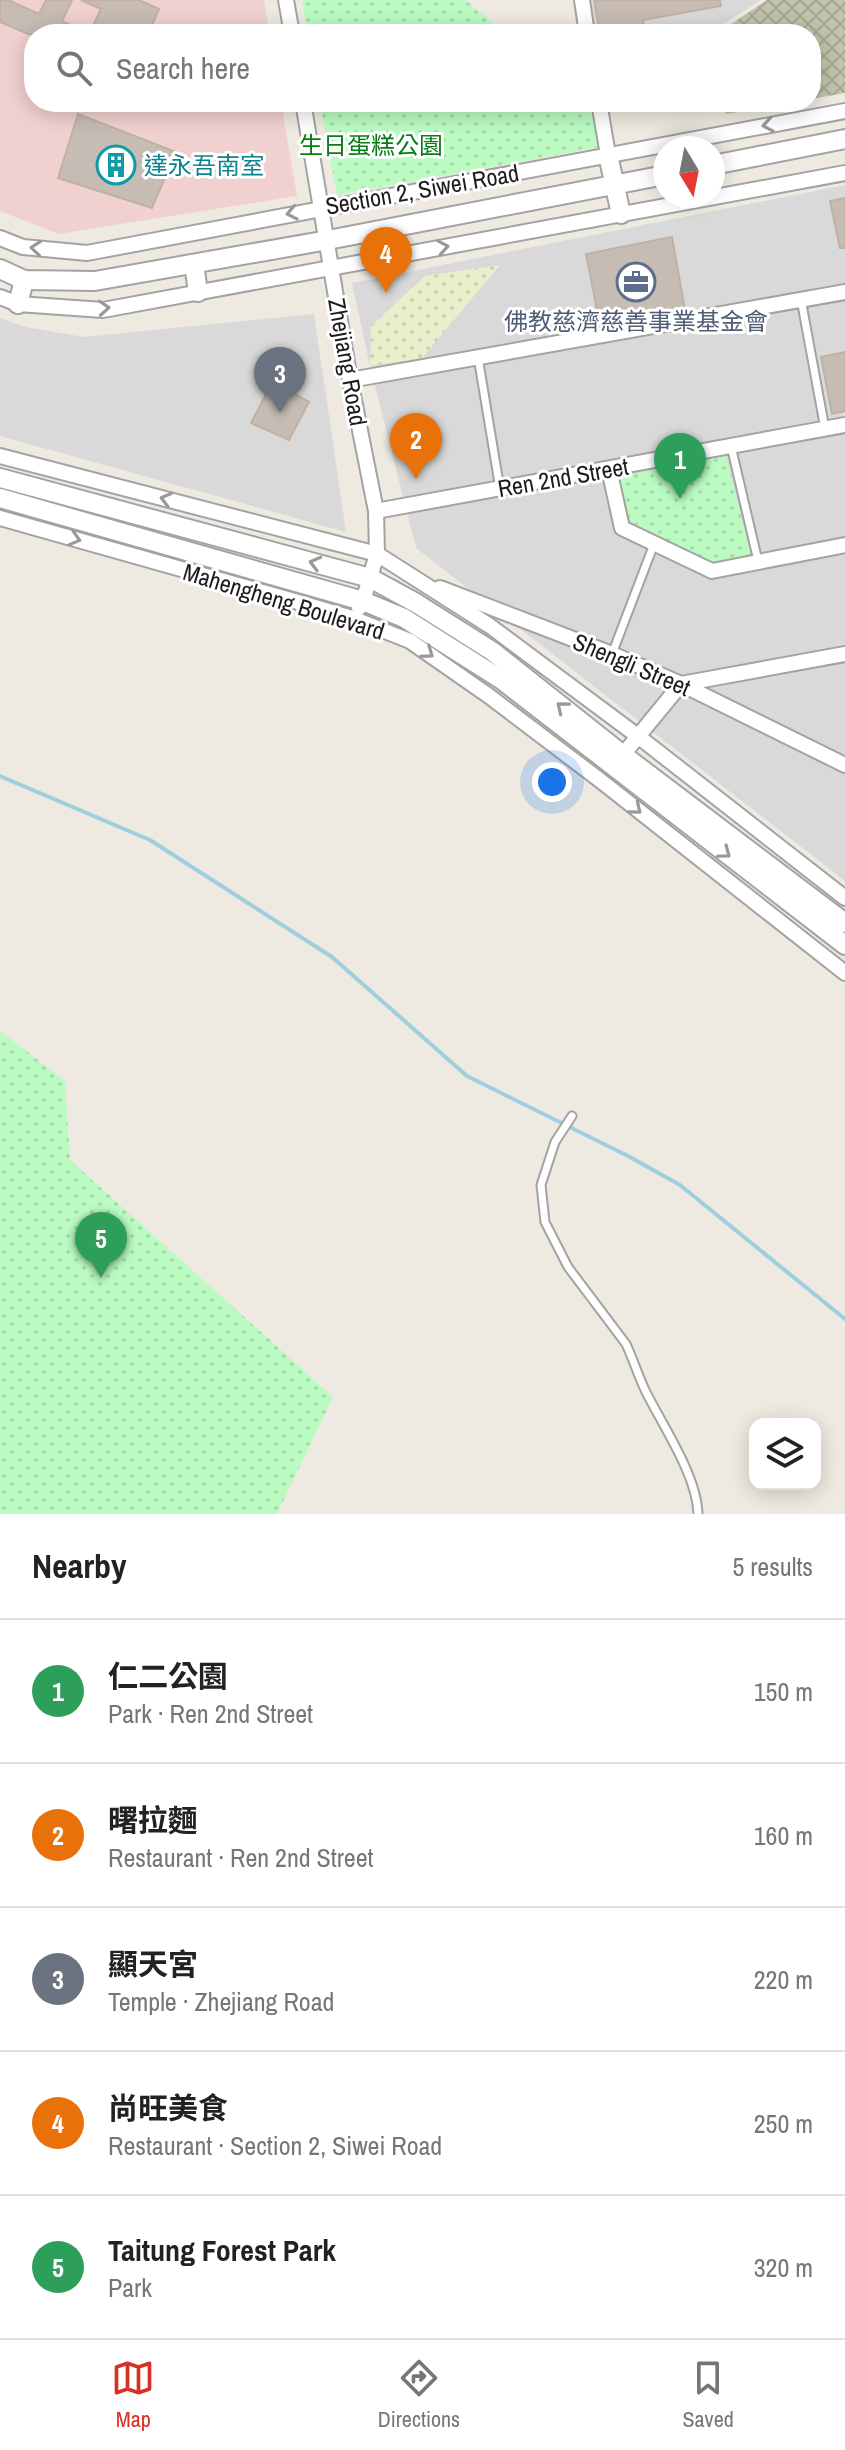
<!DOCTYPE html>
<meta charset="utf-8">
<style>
body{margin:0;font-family:"Archivo Narrow","Noto Sans TC",sans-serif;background:#f6f6f6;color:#222}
.controls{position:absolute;right:24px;bottom:24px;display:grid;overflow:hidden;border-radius:16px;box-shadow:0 4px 20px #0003}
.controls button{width:72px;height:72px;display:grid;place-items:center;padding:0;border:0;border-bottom:2px solid #e0e0e0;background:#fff;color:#222;font:40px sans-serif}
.compass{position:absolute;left:653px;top:136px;width:72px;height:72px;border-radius:50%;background:#fff;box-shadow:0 4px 20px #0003;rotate:170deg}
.you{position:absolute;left:552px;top:782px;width:28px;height:28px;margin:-20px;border:6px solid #fff;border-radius:50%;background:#1a73e8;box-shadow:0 0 0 12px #1a73e833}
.badge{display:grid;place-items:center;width:52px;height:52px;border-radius:50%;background:#d93025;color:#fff;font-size:26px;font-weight:700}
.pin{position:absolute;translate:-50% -66px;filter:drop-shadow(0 2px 4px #0008)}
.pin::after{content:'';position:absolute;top:42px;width:28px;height:24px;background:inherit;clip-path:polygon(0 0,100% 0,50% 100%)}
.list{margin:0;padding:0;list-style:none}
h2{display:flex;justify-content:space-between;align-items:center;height:104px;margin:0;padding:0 32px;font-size:34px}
h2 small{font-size:26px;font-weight:400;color:#767676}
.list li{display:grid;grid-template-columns:52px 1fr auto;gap:24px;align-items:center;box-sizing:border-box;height:144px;padding:0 32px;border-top:2px solid #e0e0e0}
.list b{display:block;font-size:30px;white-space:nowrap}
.list p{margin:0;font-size:26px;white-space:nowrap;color:#767676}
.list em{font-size:26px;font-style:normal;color:#767676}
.icon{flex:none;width:44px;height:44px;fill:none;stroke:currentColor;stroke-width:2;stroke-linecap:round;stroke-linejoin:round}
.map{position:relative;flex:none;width:845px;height:1514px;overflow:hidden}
.search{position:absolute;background:#fff;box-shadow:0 4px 20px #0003;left:24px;right:24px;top:24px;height:88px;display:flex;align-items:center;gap:20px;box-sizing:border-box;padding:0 28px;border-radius:32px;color:#767676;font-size:30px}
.sheet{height:824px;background:#fff}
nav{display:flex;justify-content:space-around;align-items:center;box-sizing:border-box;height:112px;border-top:2px solid #e0e0e0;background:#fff;font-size:22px;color:#767676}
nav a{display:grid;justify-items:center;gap:4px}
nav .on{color:#d93025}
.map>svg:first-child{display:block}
.residential{fill:#dad9d9}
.commercial{fill:#f0d1cf}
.construction{fill:url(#construction-cross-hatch)}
.farmland{fill:url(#farmland-dots)}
.park{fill:url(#park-dots)}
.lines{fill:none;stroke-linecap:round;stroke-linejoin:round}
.stream{stroke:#9fcede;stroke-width:4}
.building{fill:#c6bcb4;stroke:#c0b1a3;stroke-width:2}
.service-casing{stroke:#a3a3a3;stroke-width:11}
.minor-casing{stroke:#a3a3a3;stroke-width:18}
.tertiary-casing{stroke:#a3a3a3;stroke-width:22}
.service{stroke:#fff;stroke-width:7}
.minor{stroke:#fff;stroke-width:14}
.tertiary{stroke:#fff;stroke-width:18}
.oneway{stroke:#999}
.labels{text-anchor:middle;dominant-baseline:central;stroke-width:6;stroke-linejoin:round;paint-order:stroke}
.park-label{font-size:24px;fill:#067e14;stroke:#fff}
.culture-label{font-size:24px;fill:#0d838f;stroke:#fff;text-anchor:start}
.street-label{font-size:24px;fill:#1c1c1c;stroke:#fff}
.service-label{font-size:24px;fill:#4e5e75;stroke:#fff}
</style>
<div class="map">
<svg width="845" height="1514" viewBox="0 0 845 1514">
<defs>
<pattern id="construction-cross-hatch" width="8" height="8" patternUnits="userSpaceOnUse" patternTransform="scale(2)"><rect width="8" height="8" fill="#c2c3ac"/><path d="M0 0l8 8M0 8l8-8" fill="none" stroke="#a6a793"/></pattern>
<pattern id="farmland-dots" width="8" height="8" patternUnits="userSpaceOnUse" patternTransform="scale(2)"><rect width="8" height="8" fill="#ebeecb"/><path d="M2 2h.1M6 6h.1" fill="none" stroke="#c9ccae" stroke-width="1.8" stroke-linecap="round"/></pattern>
<pattern id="park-dots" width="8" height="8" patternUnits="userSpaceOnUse" patternTransform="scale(2)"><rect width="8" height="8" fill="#bbfbc2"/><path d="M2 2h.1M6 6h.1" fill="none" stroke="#a0d7a6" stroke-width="1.8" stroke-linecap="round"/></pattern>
</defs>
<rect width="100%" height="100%" fill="#eeeae1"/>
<g class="residential">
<polygon points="590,0 761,0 708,34 596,34"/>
<polygon points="845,185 845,881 416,548 370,366 352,283"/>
<polygon points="314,314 346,532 0,436 0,318 25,327 84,337"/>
</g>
<polygon class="commercial" points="0,0 264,0 270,34 34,34 34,102 281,102 297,196 58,234 0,211"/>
<g class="construction">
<polygon points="767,0 845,0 845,93 811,99 811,34 716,34"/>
<polygon points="719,102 794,102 726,114"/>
</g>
<polygon class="farmland" points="500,265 422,358 370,366 371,326 425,276"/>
<g class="park">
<polygon points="302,0 465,0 507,34 308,34"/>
<polygon points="320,102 582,102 611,145 337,195"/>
<polygon points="726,455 751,557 713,563 628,520 619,477"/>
<polygon points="0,1031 65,1081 70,1160 333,1397 277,1514 0,1514"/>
</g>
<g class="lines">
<polyline class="stream" points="0,776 150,840 332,957 467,1076 630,1157 680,1185 845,1319"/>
</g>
<g class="building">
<polygon points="0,0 8,0 39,14 46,0 72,0 62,21 89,34 101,9 81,0 139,0 159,9 148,34 28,34 0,22"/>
<polygon points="594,0 720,0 721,6 643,20 644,25 630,28 631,34 600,34"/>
<polygon points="78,114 176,152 152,208 58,178"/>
<polygon points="845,198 845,248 840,248 830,201"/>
<polygon points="672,237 685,310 600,325 586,254"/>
<polygon points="845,352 845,411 832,414 821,357"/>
<polygon points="273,381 309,402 289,440 251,423"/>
</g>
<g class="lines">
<defs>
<g id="service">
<polyline points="801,299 825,429"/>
<polyline points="478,357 500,489"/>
<polyline points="731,446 758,561"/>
<polyline points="612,654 654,544"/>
<path d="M572,1116L555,1142L541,1185L545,1222L568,1267L626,1344C633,1359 638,1375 645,1390C662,1425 697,1475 698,1514"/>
</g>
<g id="minor">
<polyline points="286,0 292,34"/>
<polyline points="582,0 587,34"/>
<polyline points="303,102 350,380 376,511 377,554 363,601 359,608"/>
<polyline points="599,102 608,155"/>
<polyline points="0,238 23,247 87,253 845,111"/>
<polyline points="0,297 18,304 103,310 845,173"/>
<polyline points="350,380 845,292"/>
<polyline points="0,456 377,554 490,626 639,737 845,898"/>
<polyline points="609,469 622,528 712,571 845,545"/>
<polyline points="376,511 845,425"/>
<polyline points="0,518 291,600 352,618 410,641 489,696 601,781 845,973"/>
<polyline points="440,588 612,654 681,684 845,765"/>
<polyline points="617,762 681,684 845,654"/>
</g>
<g id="tertiary">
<polyline points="608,155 621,214"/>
<polyline points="713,165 845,139"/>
<polyline points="194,264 198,292"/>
<polyline points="0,269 24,280 95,281 328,240 665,175"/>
<polyline points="18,304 24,280"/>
<polyline points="0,478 370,578 416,603 492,651 623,755 845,923"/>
<polyline points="0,498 363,601 404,618 502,680 845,945"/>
</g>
</defs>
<use href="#service" class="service-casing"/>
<use href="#minor" class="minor-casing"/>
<use href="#tertiary" class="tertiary-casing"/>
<use href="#service" class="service"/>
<use href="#minor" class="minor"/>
<use href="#tertiary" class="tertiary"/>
</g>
<defs><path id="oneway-chevron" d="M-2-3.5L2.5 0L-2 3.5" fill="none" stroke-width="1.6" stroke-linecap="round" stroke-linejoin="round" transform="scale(2)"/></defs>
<g class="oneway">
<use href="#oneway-chevron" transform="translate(768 125) rotate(170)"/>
<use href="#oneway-chevron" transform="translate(292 213) rotate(169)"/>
<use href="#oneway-chevron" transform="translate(443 247) rotate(-10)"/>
<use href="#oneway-chevron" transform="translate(36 248) rotate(-175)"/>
<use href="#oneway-chevron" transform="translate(104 308) rotate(-4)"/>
<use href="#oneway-chevron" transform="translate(166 499) rotate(-165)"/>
<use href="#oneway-chevron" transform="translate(75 539) rotate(16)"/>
<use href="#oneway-chevron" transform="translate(315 563) rotate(-165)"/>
<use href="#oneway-chevron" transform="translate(428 653) rotate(35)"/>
<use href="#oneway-chevron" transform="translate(562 707) rotate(-141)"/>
<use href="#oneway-chevron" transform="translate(636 809) rotate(39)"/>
<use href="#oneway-chevron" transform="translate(725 853) rotate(37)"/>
</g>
<defs>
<symbol id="building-ring" viewBox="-11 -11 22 22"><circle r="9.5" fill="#fff" stroke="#0f9aa8" stroke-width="1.5"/><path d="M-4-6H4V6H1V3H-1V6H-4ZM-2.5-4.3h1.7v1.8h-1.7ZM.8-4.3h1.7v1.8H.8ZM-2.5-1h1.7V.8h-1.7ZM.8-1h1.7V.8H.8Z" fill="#0f9aa8"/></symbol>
<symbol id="office-ring" viewBox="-11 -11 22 22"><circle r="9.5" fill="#fff" stroke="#5c6f8a" stroke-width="1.5"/><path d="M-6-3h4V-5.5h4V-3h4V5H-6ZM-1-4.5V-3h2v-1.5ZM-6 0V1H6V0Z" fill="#5c6f8a"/></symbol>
</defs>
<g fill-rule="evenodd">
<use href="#building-ring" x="94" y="143" width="44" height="44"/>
<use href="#office-ring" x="614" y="260" width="44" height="44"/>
</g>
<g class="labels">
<g class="park-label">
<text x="371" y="145">生日蛋糕公園</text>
</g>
<g class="culture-label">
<text x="144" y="165">達永吾南室</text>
</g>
<g class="street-label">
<text transform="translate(422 189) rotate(-10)">Section 2, Siwei Road</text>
<text transform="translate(348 362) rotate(80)">Zhejiang Road</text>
<text transform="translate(563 477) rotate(-10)">Ren 2nd Street</text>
<text transform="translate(284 601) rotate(17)">Mahengheng Boulevard</text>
<text transform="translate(632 664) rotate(23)">Shengli Street</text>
</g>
<g class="service-label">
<text x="636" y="321">佛教慈濟慈善事業基金會</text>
</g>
</g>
</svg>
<div class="controls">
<button><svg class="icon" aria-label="layers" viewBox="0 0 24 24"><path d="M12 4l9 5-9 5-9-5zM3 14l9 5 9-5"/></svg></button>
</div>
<svg class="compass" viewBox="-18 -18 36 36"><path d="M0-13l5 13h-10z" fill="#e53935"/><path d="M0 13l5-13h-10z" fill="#767676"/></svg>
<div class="you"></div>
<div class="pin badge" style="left:680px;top:499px;background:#2e9e5b">1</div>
<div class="pin badge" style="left:416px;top:479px;background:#e8710a">2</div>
<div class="pin badge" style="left:280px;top:413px;background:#6b7280">3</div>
<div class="pin badge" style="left:386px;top:293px;background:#e8710a">4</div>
<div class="pin badge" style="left:101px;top:1278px;background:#2e9e5b">5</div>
<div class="search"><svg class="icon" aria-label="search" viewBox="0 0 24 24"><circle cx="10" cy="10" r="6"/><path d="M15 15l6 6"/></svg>Search here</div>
</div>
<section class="sheet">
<h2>Nearby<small>5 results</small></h2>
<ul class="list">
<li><span class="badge" style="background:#2e9e5b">1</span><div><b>仁二公園</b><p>Park · Ren 2nd Street</p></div><em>150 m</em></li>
<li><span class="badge" style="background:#e8710a">2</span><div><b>曙拉麵</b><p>Restaurant · Ren 2nd Street</p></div><em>160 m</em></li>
<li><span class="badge" style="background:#6b7280">3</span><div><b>顯天宮</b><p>Temple · Zhejiang Road</p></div><em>220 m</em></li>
<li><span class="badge" style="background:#e8710a">4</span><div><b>尚旺美食</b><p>Restaurant · Section 2, Siwei Road</p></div><em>250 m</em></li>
<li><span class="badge" style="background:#2e9e5b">5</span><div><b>Taitung Forest Park</b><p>Park</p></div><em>320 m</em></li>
</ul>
</section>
<nav>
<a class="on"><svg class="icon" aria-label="map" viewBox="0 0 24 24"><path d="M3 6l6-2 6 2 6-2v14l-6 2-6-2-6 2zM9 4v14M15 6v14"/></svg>Map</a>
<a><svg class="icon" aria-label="directions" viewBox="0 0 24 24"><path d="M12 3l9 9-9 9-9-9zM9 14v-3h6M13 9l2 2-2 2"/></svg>Directions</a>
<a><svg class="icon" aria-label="saved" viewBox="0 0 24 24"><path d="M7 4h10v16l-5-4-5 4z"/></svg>Saved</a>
</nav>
